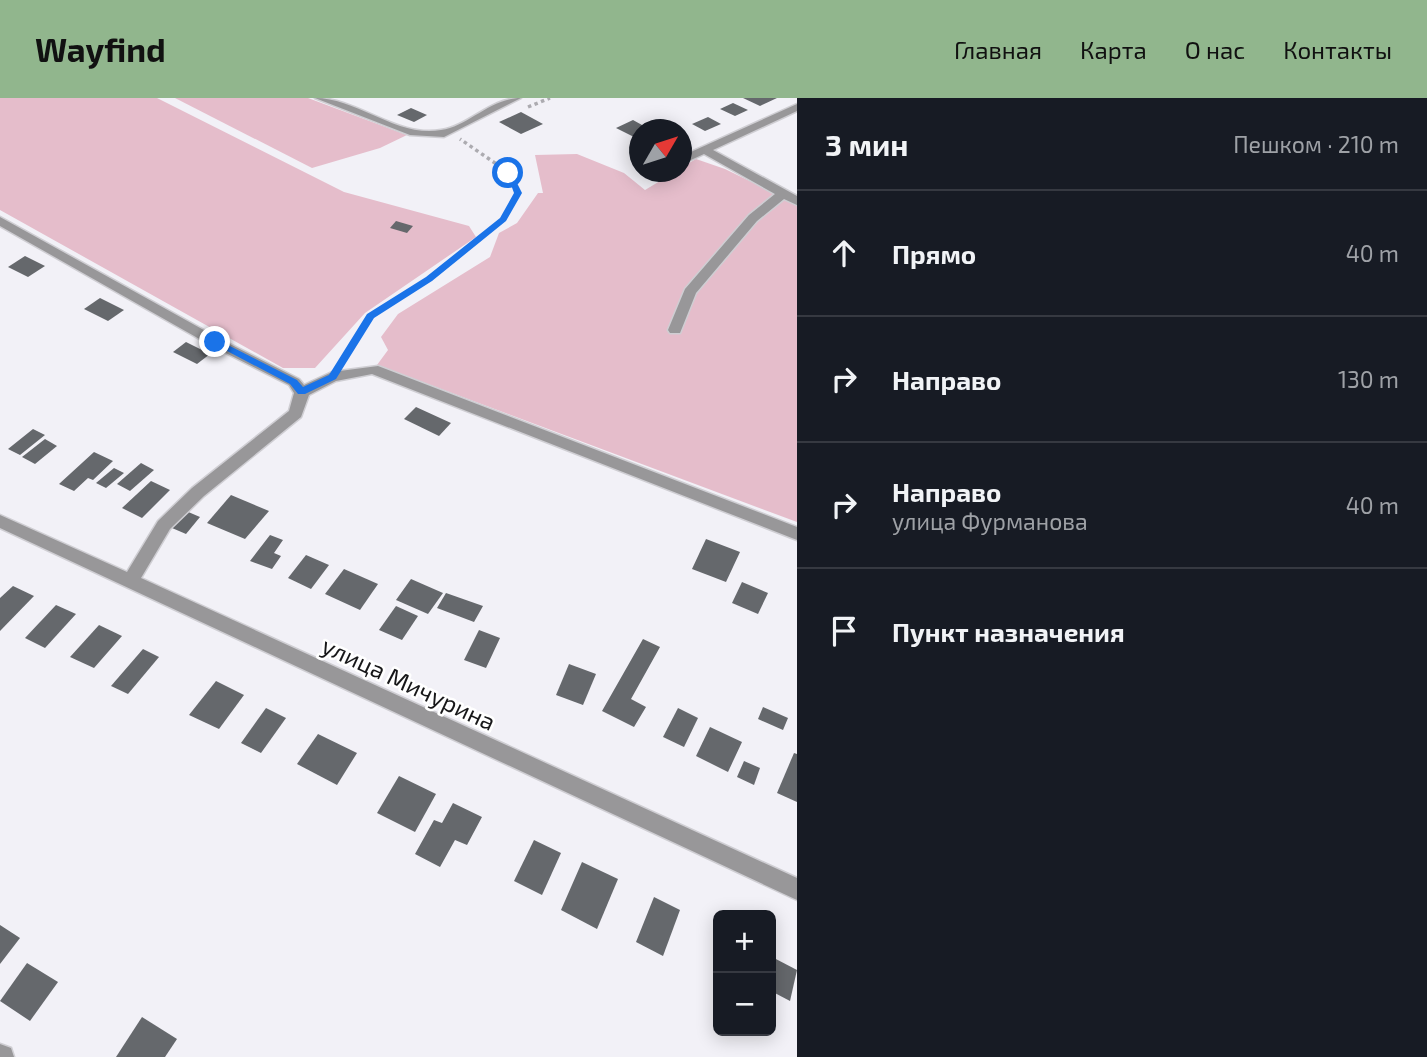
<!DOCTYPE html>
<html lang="ru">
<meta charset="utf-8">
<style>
body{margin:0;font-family:"Exo 2",sans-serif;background:#20242c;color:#f1f3f6}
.controls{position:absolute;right:21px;bottom:21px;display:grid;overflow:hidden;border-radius:10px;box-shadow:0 4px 18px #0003}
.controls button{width:63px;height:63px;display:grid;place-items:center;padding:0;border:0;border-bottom:2px solid #363941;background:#171b24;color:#f1f3f6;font:35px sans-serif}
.compass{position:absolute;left:629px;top:21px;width:63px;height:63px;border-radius:50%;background:#171b24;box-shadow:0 4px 18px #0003;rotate:51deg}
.stop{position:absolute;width:21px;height:21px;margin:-16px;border:5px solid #1a73e8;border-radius:50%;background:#fff}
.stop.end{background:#1a73e8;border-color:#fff;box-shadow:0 2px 7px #0008}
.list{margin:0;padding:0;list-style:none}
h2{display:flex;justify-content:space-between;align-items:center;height:91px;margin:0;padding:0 28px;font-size:30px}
h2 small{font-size:23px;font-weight:400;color:#9ea1a6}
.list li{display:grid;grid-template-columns:46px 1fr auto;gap:21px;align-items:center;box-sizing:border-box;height:126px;padding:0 28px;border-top:2px solid #363941}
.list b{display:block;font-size:26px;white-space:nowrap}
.list p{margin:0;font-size:23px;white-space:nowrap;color:#9ea1a6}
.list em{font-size:23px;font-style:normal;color:#9ea1a6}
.icon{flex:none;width:38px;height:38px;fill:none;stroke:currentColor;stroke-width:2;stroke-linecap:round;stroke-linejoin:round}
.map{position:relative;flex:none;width:797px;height:959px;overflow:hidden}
header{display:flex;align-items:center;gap:42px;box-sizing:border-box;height:98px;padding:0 35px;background:#91b68d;color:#111}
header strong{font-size:33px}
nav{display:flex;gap:38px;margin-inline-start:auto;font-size:24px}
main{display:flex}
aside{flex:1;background:#171b24}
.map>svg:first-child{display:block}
.green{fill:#e5bdcb}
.building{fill:#65686c}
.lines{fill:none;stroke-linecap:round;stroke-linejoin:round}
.minor-casing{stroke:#cfced3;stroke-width:3}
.path-far1{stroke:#acabb0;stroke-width:3.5;stroke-dasharray:3.5 3.5;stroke-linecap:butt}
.path{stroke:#acabb0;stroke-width:4.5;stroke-dasharray:5 5;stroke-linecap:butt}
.minor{fill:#989799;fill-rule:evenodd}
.route{fill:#1a73e8}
.labels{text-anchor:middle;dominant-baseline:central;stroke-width:5;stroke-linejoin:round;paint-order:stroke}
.street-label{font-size:24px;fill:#171719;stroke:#fff}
</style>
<header>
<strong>Wayfind</strong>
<nav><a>Главная</a><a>Карта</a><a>О нас</a><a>Контакты</a></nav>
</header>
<main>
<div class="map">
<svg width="797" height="959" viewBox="0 0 797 959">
<rect width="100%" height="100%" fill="#f2f1f7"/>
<g class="green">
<polygon points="0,0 157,0 344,94 469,128 476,139 365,215 315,270 283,270 0,112"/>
<polygon points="175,0 308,0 407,37 380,50 312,70"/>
<polygon points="577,56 624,75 645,92 675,74 682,74 682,69 696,61 725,71 797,106 797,424 377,267 388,252 381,239 398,216 490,159 499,135 517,125 538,95 543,95 535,57"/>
</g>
<g class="building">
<polygon points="743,0 777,0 760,8"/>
<polygon points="733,5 748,12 735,18 720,11"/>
<polygon points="411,10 427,17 414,24 397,17"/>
<polygon points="521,14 543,26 521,36 499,24"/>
<polygon points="708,19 721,26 705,33 692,26"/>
<polygon points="633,22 651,32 640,32 640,42 616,30"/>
<polygon points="396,123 413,128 407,135 390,130"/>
<polygon points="25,158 45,168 28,179 8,169"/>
<polygon points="100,200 124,212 108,223 84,211"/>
<polygon points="186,244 210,256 197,266 173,254"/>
<polygon points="416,309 451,325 439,338 404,321"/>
<polygon points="33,331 45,337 20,357 8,351"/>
<polygon points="45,341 57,348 35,366 22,359"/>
<polygon points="94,354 113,363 93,382 88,380 74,393 59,386"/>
<polygon points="141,365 154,372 130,393 117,386"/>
<polygon points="114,370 124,375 106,390 96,385"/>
<polygon points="151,383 170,392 142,420 122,410"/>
<polygon points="231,397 269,413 245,441 207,425"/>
<polygon points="186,413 200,419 186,436 172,430"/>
<polygon points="270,437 283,442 274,455 281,458 272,471 250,463"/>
<polygon points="706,441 740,454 726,484 692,471"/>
<polygon points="306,457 329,467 311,491 288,480"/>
<polygon points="344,471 378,486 360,512 325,496"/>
<polygon points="411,481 443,495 428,516 396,502"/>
<polygon points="742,484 768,495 758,516 732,505"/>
<polygon points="13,488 34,498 0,533 0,500"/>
<polygon points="446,495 483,508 474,524 437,510"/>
<polygon points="56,507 76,516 45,550 25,540"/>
<polygon points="396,508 418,518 402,542 379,532"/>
<polygon points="99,527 122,538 94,570 70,559"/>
<polygon points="479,532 500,540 486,570 464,562"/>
<polygon points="643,541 660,549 631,601 646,609 634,629 602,613"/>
<polygon points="143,551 159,559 128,596 111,588"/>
<polygon points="569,566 596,576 583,607 556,597"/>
<polygon points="216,583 244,597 219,631 189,617"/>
<polygon points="763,609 788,620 783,632 758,621"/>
<polygon points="266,610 286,620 261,655 241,645"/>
<polygon points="678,610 698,620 684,649 663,639"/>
<polygon points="710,629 742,644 728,674 696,658"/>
<polygon points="318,636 357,655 337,687 297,666"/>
<polygon points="794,655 797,656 797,704 777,695"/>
<polygon points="744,663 760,670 754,687 737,679"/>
<polygon points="399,678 436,696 415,734 377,715"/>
<polygon points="453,705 482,719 467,747 455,742 440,769 415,756 434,722 442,725"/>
<polygon points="534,742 561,755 542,797 514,783"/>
<polygon points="582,764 618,781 597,831 561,812"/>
<polygon points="654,799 680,812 663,858 636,844"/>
<polygon points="0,827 20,840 0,866"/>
<polygon points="772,859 797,872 790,903 771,893"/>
<polygon points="27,865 58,884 30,923 0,903"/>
<polygon points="142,919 177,941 165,959 116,959"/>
</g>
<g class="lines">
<defs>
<g id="minor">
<path d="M315,0C358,0 397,40 441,32C469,28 490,0 521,0L444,39L410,37Z"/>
<polygon points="797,6 797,13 713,52 797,98 797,107 784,101 757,123 696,195 680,235 670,235 668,232 685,191 749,117 775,96 704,56 682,66 682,58"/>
<polygon points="0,119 220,241 299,281 304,287 332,274 378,268 797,429 797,442 372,276 336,283 309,297 301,319 204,398 170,431 141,480 797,780 797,802 0,430 0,417 127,474 158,423 192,390 289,313 294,295 289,287 210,247 0,128"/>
<polygon points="0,946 11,950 14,959 0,959"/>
</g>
</defs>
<use href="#minor" class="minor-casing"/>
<g class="path-far1">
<polyline points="528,9 550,0"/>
<polyline points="356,240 371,218 429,181 503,121 518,95 508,74 460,41"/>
</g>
<polyline class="path" points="343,261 358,239"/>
<use href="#minor" class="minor"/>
</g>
<polygon class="route" points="506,73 511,73 522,95 506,123 432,183 374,220 336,281 305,296 298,296 290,286 210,244 218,242 297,282 303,289 329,277 367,216 426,179 500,120 514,95"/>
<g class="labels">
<g class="street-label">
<text transform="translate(409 585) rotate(25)">улица Мичурина</text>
</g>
</g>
</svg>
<div class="controls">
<button>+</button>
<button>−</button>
</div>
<svg class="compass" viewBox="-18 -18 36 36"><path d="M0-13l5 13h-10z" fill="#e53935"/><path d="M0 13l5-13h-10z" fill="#9ea1a6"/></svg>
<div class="stop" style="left:508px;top:75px"></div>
<div class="stop end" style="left:215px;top:244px"></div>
</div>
<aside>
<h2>3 мин<small>Пешком · 210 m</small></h2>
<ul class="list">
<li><svg class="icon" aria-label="ahead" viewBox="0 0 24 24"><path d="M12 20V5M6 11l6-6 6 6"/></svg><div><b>Прямо</b></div><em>40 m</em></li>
<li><svg class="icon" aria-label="right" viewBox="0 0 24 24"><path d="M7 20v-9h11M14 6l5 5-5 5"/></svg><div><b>Направо</b></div><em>130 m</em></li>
<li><svg class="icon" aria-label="right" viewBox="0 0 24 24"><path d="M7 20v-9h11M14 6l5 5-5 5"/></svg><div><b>Направо</b><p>улица Фурманова</p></div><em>40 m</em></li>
<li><svg class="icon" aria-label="arrive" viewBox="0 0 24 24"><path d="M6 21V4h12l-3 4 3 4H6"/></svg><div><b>Пункт назначения</b></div></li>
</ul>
</aside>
</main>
